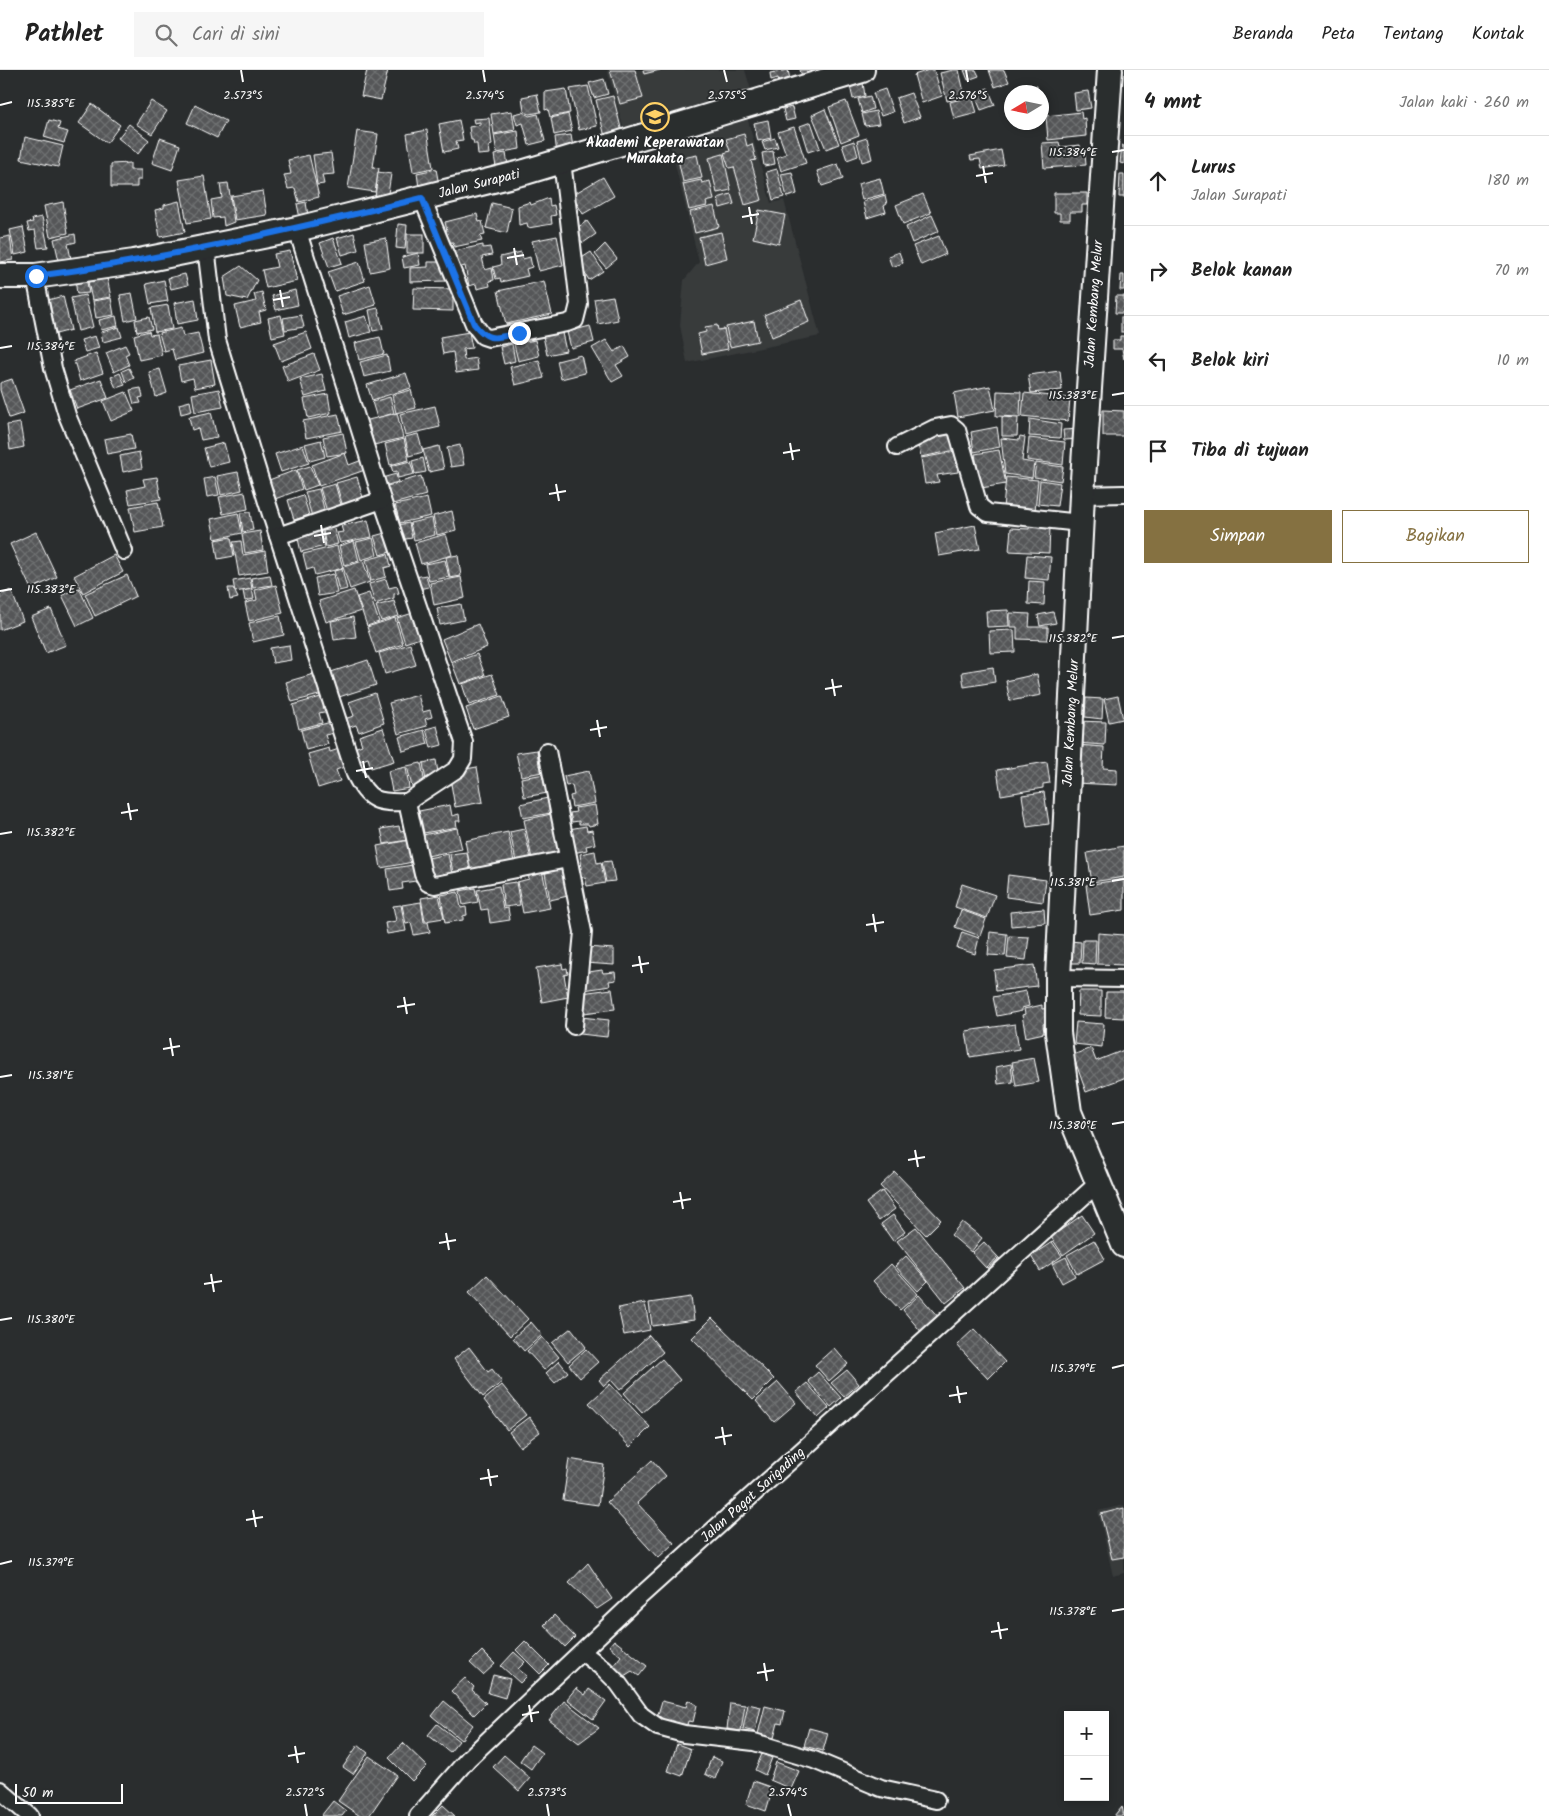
<!DOCTYPE html>
<html lang="id">
<meta charset="utf-8">
<style>
body{margin:0;font-family:Kalam,sans-serif;background:#f6f6f6;color:#222}
.controls{position:absolute;right:15px;bottom:15px;display:grid;overflow:hidden;border-radius:0px;box-shadow:0 2px 8px #0003}
.controls button{width:45px;height:45px;display:grid;place-items:center;padding:0;border:0;border-bottom:1px solid #e0e0e0;background:#fff;color:#222;font:25px sans-serif}
.compass{position:absolute;left:1004px;top:15px;width:45px;height:45px;border-radius:50%;background:#fff;box-shadow:0 2px 8px #0003;rotate:260deg}
.scale{position:absolute;left:15px;bottom:12px;width:108px;box-sizing:border-box;padding-left:5px;border:2px solid #fff;border-top:0;font-size:14px;line-height:18px;white-space:nowrap;color:#fff;-webkit-text-stroke:4px #2a2d2e;paint-order:stroke}
.stop{position:absolute;width:15px;height:15px;margin:-11px;border:4px solid #1a73e8;border-radius:50%;background:#fff}
.stop.end{background:#1a73e8;border-color:#fff;box-shadow:0 1px 5px #0008}
.list{margin:0;padding:0;list-style:none}
h2{display:flex;justify-content:space-between;align-items:center;height:65px;margin:0;padding:0 20px;font-size:21px}
h2 small{font-size:16px;font-weight:400;color:#767676}
.list li{display:grid;grid-template-columns:32px 1fr auto;gap:15px;align-items:center;box-sizing:border-box;height:90px;padding:0 20px;border-top:1px solid #e0e0e0}
.list b{display:block;font-size:19px;white-space:nowrap}
.list p{margin:0;font-size:16px;white-space:nowrap;color:#767676}
.list em{font-size:16px;font-style:normal;color:#767676}
.actions{display:flex;gap:10px;padding:15px 20px}
.actions a{flex:1;padding:11px 0;border:1px solid #857141;border-radius:0px;text-align:center;font-size:18px;color:#857141}
.actions .main{background:#857141;color:#fff}
.icon{flex:none;width:28px;height:28px;fill:none;stroke:currentColor;stroke-width:2;stroke-linecap:round;stroke-linejoin:round}
.map{position:relative;flex:none;width:1124px;height:1746px;overflow:hidden}
header{display:flex;align-items:center;gap:30px;box-sizing:border-box;height:70px;padding:0 25px;background:#fff;border-bottom:1px solid #e0e0e0}
header strong{font-size:24px}
nav{display:flex;gap:28px;margin-inline-start:auto;font-size:18px}
.search{width:350px;height:45px;background:#f6f6f6;display:flex;align-items:center;gap:12px;box-sizing:border-box;padding:0 18px;border-radius:0px;color:#767676;font-size:19px}
main{display:flex}
aside{flex:1;background:#fff}
.map>svg:first-child{display:block}
.built{fill:#373a3b}
.building{fill:url(#building-cross-hatch);stroke:#fff}
.lines{fill:none;stroke-linecap:round;stroke-linejoin:round}
.street-casing{stroke:#fff;stroke-width:20}
.secondary-casing{stroke:#fff;stroke-width:28}
.street{stroke:#2a2d2e;stroke-width:16}
.secondary{stroke:#2a2d2e;stroke-width:24}
.route{stroke:#1a73e8;stroke-width:6}
.ticks{fill:none;stroke:#fff;stroke-width:2}
.labels{text-anchor:middle;dominant-baseline:central;stroke-width:4;stroke-linejoin:round;paint-order:stroke}
.poi-label{font-size:14px;font-weight:bold;fill:#fff;stroke:#2a2d2e}
.street-label{font-size:14px;fill:#fff;stroke:#2a2d2e}
.ticks-label{font-size:12px;text-anchor:middle;fill:#fff;stroke:#2a2d2e;stroke-width:4;stroke-linejoin:round;paint-order:stroke}
</style>
<header>
<strong>Pathlet</strong>
<div class="search"><svg class="icon" aria-label="search" viewBox="0 0 24 24"><circle cx="10" cy="10" r="6"/><path d="M15 15l6 6"/></svg>Cari di sini</div>
<nav><a>Beranda</a><a>Peta</a><a>Tentang</a><a>Kontak</a></nav>
</header>
<main>
<div class="map">
<svg width="1124" height="1746" viewBox="0 0 1124 1746">
<defs>
<pattern id="building-cross-hatch" width="8" height="8" patternUnits="userSpaceOnUse" patternTransform="scale(1.25)"><rect width="8" height="8" fill="#555758"/><path d="M0 0l8 8M0 8l8-8" fill="none" stroke="#6e7071"/></pattern>
</defs>
<rect width="100%" height="100%" fill="#2a2d2e"/>
<filter id="ink" filterUnits="userSpaceOnUse"><feTurbulence type="fractalNoise" baseFrequency=".02" numOctaves="2"/><feDisplacementMap in="SourceGraphic" scale="10" xChannelSelector="R" yChannelSelector="G"/><feConvolveMatrix kernelMatrix="1 2 1 2 8 2 1 2 1" color-interpolation-filters="sRGB"/></filter>
<g filter="url(#ink)">
<g class="built">
<polygon points="607,0 745,0 753,27 626,67"/>
<polygon points="747,47 771,133 784,130 820,266 687,293 680,255 684,210 699,192 669,70"/>
<polygon points="1124,1435 1124,1503 1113,1506 1098,1441"/>
</g>
<g class="building">
<polygon points="367,0 388,0 381,30 361,26"/>
<polygon points="610,0 635,0 643,28 620,34"/>
<polygon points="643,0 660,0 644,4"/>
<polygon points="788,0 790,10 779,13 778,8 771,10 770,3"/>
<polygon points="800,0 813,0 814,3 802,6"/>
<polygon points="929,0 934,0 942,26 922,33 914,5"/>
<polygon points="953,0 959,0 965,27 947,31 940,3"/>
<polygon points="964,0 976,0 979,6 968,10"/>
<polygon points="989,0 1004,0 1009,12 995,17"/>
<polygon points="604,9 608,24 594,28 589,13"/>
<polygon points="863,13 865,26 853,29 850,16"/>
<polygon points="588,16 597,56 579,60 570,19"/>
<polygon points="1037,16 1037,22 1025,22 1025,17"/>
<polygon points="988,18 995,35 981,40 974,23"/>
<polygon points="566,19 570,43 550,47 548,39 545,40 545,22"/>
<polygon points="885,19 893,42 881,46 873,23"/>
<polygon points="1088,21 1091,38 1076,40 1074,23"/>
<polygon points="911,23 920,47 904,53 896,28"/>
<polygon points="537,24 541,42 529,44 524,41 522,27"/>
<polygon points="613,26 622,62 605,67 596,30"/>
<polygon points="870,26 873,39 862,43 858,29"/>
<polygon points="972,26 977,43 954,49 950,32"/>
<polygon points="151,31 167,41 152,64 136,54"/>
<polygon points="846,31 859,65 841,72 829,37"/>
<polygon points="92,34 120,55 107,73 79,53"/>
<polygon points="195,35 226,51 217,68 187,53"/>
<polygon points="792,37 795,49 786,51 783,39"/>
<polygon points="825,39 839,74 826,79 812,45"/>
<polygon points="512,41 515,60 494,64 491,44"/>
<polygon points="876,41 879,54 865,56 862,44"/>
<polygon points="523,42 529,46 538,44 545,71 529,75 523,53 517,55 514,44"/>
<polygon points="1081,42 1082,49 1085,48 1086,66 1048,70 1046,46"/>
<polygon points="568,44 572,61 554,65 551,48"/>
<polygon points="489,48 492,75 489,76 490,84 478,85 477,74 474,74 473,70 471,70 469,57 480,55 480,52 474,53 473,49"/>
<polygon points="49,50 60,53 58,59 68,62 64,73 44,67"/>
<polygon points="459,50 463,70 456,71 458,79 444,82 439,54"/>
<polygon points="768,50 771,68 758,71 754,53"/>
<polygon points="811,52 820,78 808,82 800,56"/>
<polygon points="129,54 149,70 138,84 118,68"/>
<polygon points="794,57 806,93 781,101 777,87 786,84 778,62"/>
<polygon points="427,60 433,98 413,102 407,64"/>
<polygon points="357,61 378,64 373,97 379,98 375,122 348,118"/>
<polygon points="518,61 520,79 497,83 494,65"/>
<polygon points="744,64 747,76 752,74 756,90 751,91 762,130 745,135 734,97 729,98 724,83 730,81 726,69"/>
<polygon points="571,65 574,83 557,85 555,67"/>
<polygon points="25,67 63,76 58,97 21,89"/>
<polygon points="160,68 180,75 172,100 152,93"/>
<polygon points="775,68 778,77 765,80 762,72"/>
<polygon points="867,68 872,89 862,92 857,71"/>
<polygon points="854,71 858,86 847,90 842,75"/>
<polygon points="1059,72 1060,77 1080,75 1081,84 1085,84 1086,95 1044,98 1042,73"/>
<polygon points="1122,75 1124,76 1124,94 1120,93"/>
<polygon points="1001,80 1004,95 982,99 980,89 971,90 970,86"/>
<polygon points="773,81 775,94 764,96 762,83"/>
<polygon points="331,83 334,104 322,105 324,114 317,115 313,85"/>
<polygon points="506,83 509,102 497,103 494,85"/>
<polygon points="723,84 731,120 717,123 709,88"/>
<polygon points="309,85 319,127 299,132 295,118 288,119 284,105 291,104 288,90"/>
<polygon points="697,85 702,108 683,112 678,89"/>
<polygon points="130,93 130,100 141,100 141,110 137,110 137,117 111,117 111,94"/>
<polygon points="838,94 843,109 822,116 817,101"/>
<polygon points="436,99 439,115 419,118 417,103"/>
<polygon points="777,99 784,127 773,130 766,102"/>
<polygon points="378,102 391,104 387,130 375,128"/>
<polygon points="792,102 797,124 787,127 781,104"/>
<polygon points="1120,104 1124,104 1124,127 1119,127"/>
<polygon points="204,106 211,149 187,153 179,110"/>
<polygon points="603,107 614,126 583,144 572,125"/>
<polygon points="880,108 884,124 862,130 858,114"/>
<polygon points="701,110 702,113 710,111 714,130 706,132 707,136 689,140 683,114"/>
<polygon points="228,113 234,152 224,156 223,147 213,148 211,130 222,128 220,114"/>
<polygon points="263,121 267,145 235,150 231,126"/>
<polygon points="1054,123 1087,123 1087,135 1082,135 1082,142 1070,142 1070,150 1060,150 1060,143 1054,143"/>
<polygon points="731,124 734,134 720,138 718,128"/>
<polygon points="923,124 931,143 903,154 896,135"/>
<polygon points="885,125 887,134 884,136 886,142 867,148 863,132"/>
<polygon points="549,128 550,136 554,135 556,145 551,146 552,154 528,158 527,153 519,155 518,136 530,132 531,135"/>
<polygon points="179,131 185,162 160,167 155,140 164,138 164,135"/>
<polygon points="63,132 68,163 50,167 44,136"/>
<polygon points="306,132 308,146 300,148 297,134"/>
<polygon points="492,133 512,138 507,163 486,158"/>
<polygon points="714,136 719,157 695,163 690,142"/>
<polygon points="759,140 785,145 779,174 753,168"/>
<polygon points="477,144 479,152 482,151 485,165 480,166 482,171 454,177 453,172 446,173 444,161 447,161 445,152"/>
<polygon points="932,145 939,161 912,173 906,157"/>
<polygon points="42,147 48,177 38,178 35,160 29,161 27,153 33,152 32,149"/>
<polygon points="587,151 596,164 583,173 574,160"/>
<polygon points="398,154 407,155 405,179 396,178"/>
<polygon points="23,157 28,182 15,185 10,160"/>
<polygon points="721,162 727,188 705,194 699,167"/>
<polygon points="354,163 358,180 342,185 337,168"/>
<polygon points="75,164 76,172 68,174 71,189 59,191 54,169"/>
<rect x="407" y="164" width="17" height="19"/>
<polygon points="10,166 13,190 0,192 0,168"/>
<polygon points="557,166 563,195 539,201 532,171"/>
<polygon points="939,166 946,184 921,195 913,176"/>
<polygon points="333,168 342,193 329,197 320,173"/>
<polygon points="386,168 390,198 370,202 365,172"/>
<polygon points="605,174 617,189 606,198 595,184"/>
<polygon points="483,175 483,178 490,177 492,185 482,187 485,200 492,198 494,210 489,211 490,216 477,219 476,214 469,216 465,196 458,198 454,181"/>
<polygon points="290,181 297,211 266,218 262,200 277,197 274,184"/>
<polygon points="521,182 523,189 530,187 532,197 526,199 528,206 501,212 500,208 496,209 493,197 501,195 500,187"/>
<polygon points="591,182 603,201 589,210 577,191"/>
<polygon points="899,182 903,193 892,197 888,186"/>
<polygon points="418,183 420,195 404,198 402,187"/>
<polygon points="359,192 365,211 335,221 328,202"/>
<polygon points="428,192 442,192 442,198 446,198 446,211 410,212 410,198 428,197"/>
<polygon points="241,196 257,210 247,230 227,226 224,207"/>
<polygon points="185,204 188,215 171,219 168,208"/>
<polygon points="1121,205 1124,205 1124,220 1120,220"/>
<polygon points="86,207 89,223 77,224 75,209"/>
<polygon points="107,208 111,227 92,230 88,212"/>
<polygon points="164,210 168,231 150,234 146,214"/>
<polygon points="544,211 552,244 506,254 498,221"/>
<polygon points="370,215 376,235 343,245 337,226"/>
<polygon points="414,218 453,219 453,241 413,240"/>
<polygon points="295,220 298,235 276,240 272,226"/>
<polygon points="262,222 266,240 259,242 261,252 240,257 235,236 256,231 254,224"/>
<polygon points="132,223 137,248 125,251 120,225"/>
<polygon points="85,225 93,257 78,261 71,228"/>
<polygon points="63,226 71,260 56,264 48,230"/>
<polygon points="613,226 618,250 598,254 594,229"/>
<polygon points="1116,226 1124,226 1124,243 1115,243"/>
<polygon points="111,228 114,245 96,248 93,231"/>
<polygon points="195,229 198,250 177,254 174,233"/>
<polygon points="801,230 809,252 772,267 764,245"/>
<polygon points="168,235 172,259 155,262 151,238"/>
<polygon points="378,238 383,259 373,261 369,240"/>
<polygon points="281,245 285,264 272,267 268,248"/>
<polygon points="301,245 304,257 285,260 283,248"/>
<polygon points="116,246 118,256 101,260 99,250"/>
<polygon points="366,246 371,262 349,268 345,252"/>
<polygon points="149,247 152,259 137,262 135,250"/>
<rect x="1121" y="247" width="3" height="15"/>
<polygon points="754,251 758,271 730,277 726,257"/>
<polygon points="717,255 718,260 724,259 728,279 702,284 698,264 706,262 705,257"/>
<polygon points="590,256 594,272 571,278 567,262"/>
<polygon points="119,257 122,267 103,272 101,262"/>
<polygon points="181,258 183,266 198,263 203,283 175,290 172,279 164,281 159,263"/>
<polygon points="149,261 150,265 157,264 162,285 139,290 134,265"/>
<polygon points="306,262 312,279 281,291 274,273"/>
<polygon points="469,262 472,278 463,279 464,290 476,288 478,300 456,303 453,282 443,284 440,267"/>
<polygon points="562,263 566,281 547,285 543,266"/>
<polygon points="95,266 99,278 85,282 81,270"/>
<polygon points="1120,266 1124,266 1124,289 1122,279 1113,279 1113,270 1120,270"/>
<polygon points="380,267 384,284 359,290 355,273"/>
<polygon points="535,270 539,286 518,291 514,274"/>
<polygon points="606,270 614,282 624,276 630,287 616,295 623,306 612,312 592,278"/>
<polygon points="512,274 515,291 504,294 500,277"/>
<polygon points="125,275 129,283 125,285 129,295 114,302 106,283"/>
<polygon points="96,283 103,303 80,311 74,291"/>
<polygon points="314,284 320,300 288,312 282,296"/>
<polygon points="387,285 390,301 364,307 360,292"/>
<polygon points="581,285 585,303 561,309 557,291"/>
<polygon points="211,290 215,314 195,318 193,308 181,311 178,296"/>
<polygon points="539,290 544,308 515,315 510,297"/>
<polygon points="129,298 134,308 126,312 122,301"/>
<polygon points="160,299 167,323 156,327 149,302"/>
<polygon points="1060,301 1062,320 1031,323 1028,305"/>
<polygon points="120,303 125,315 116,318 111,307"/>
<polygon points="406,303 411,318 372,330 367,315"/>
<polygon points="322,304 326,321 305,327 300,309"/>
<polygon points="12,309 24,343 9,348 0,320 0,313"/>
<polygon points="101,309 108,328 77,339 70,320"/>
<polygon points="990,316 995,340 958,347 954,323"/>
<polygon points="141,318 143,327 139,328 141,333 134,334 130,320"/>
<polygon points="219,319 223,337 195,342 192,324"/>
<polygon points="411,320 416,338 396,343 392,325"/>
<polygon points="997,321 1021,322 1020,347 996,346"/>
<polygon points="126,322 134,341 111,351 103,331"/>
<polygon points="1024,323 1070,328 1068,351 1022,346"/>
<polygon points="328,324 331,343 308,348 304,329"/>
<polygon points="390,327 394,343 377,348 372,332"/>
<polygon points="190,331 192,341 181,344 179,334"/>
<polygon points="435,336 440,357 405,365 400,344"/>
<polygon points="1103,340 1124,341 1124,366 1103,366"/>
<polygon points="211,342 217,367 201,370 198,358 192,360 189,347"/>
<polygon points="397,343 403,368 374,375 368,350"/>
<polygon points="338,344 342,361 306,368 303,351"/>
<polygon points="1002,347 1018,348 1017,366 1002,366"/>
<polygon points="1030,349 1061,354 1060,368 1029,366"/>
<polygon points="20,353 24,377 10,380 7,355"/>
<polygon points="997,357 1000,377 974,382 971,362"/>
<polygon points="1080,359 1081,369 1064,370 1063,360"/>
<polygon points="343,363 347,383 327,386 323,367"/>
<polygon points="952,363 956,380 921,387 917,371"/>
<polygon points="131,364 134,379 107,384 104,369"/>
<polygon points="418,364 423,382 409,386 405,367"/>
<polygon points="1020,366 1025,367 1022,391 1034,393 1032,408 1005,404 1001,368 1019,370"/>
<polygon points="1029,368 1065,372 1063,395 1027,390"/>
<polygon points="404,369 409,390 390,395 385,374"/>
<polygon points="321,370 325,387 310,391 305,374"/>
<polygon points="224,373 229,392 209,397 204,378"/>
<polygon points="303,375 309,393 281,402 275,384"/>
<polygon points="460,375 464,395 451,397 447,378"/>
<polygon points="439,376 444,399 429,402 423,380"/>
<polygon points="999,380 1006,414 981,418 975,384"/>
<polygon points="139,382 142,398 123,402 120,386"/>
<polygon points="955,382 958,402 937,405 939,412 925,414 921,388"/>
<polygon points="345,383 349,395 362,390 365,400 319,416 312,395"/>
<polygon points="423,388 426,402 415,404 412,391"/>
<polygon points="410,391 414,404 398,408 397,401 393,402 391,396"/>
<polygon points="1036,393 1063,397 1061,411 1034,407"/>
<polygon points="310,396 318,415 304,420 297,400"/>
<polygon points="296,400 302,419 275,429 269,410"/>
<polygon points="238,402 242,420 221,425 217,406"/>
<polygon points="396,404 398,412 384,416 382,408"/>
<polygon points="421,406 426,425 389,435 384,417"/>
<polygon points="157,407 161,429 130,434 127,420 145,416 143,409"/>
<polygon points="215,407 219,425 207,427 204,409"/>
<polygon points="357,407 364,431 343,437 336,413"/>
<polygon points="1006,407 1038,410 1035,441 1003,438"/>
<polygon points="1040,410 1060,413 1057,436 1038,434"/>
<polygon points="335,414 342,438 327,442 320,418"/>
<polygon points="319,419 325,443 312,447 305,422"/>
<polygon points="245,422 248,439 223,444 219,427"/>
<polygon points="303,425 309,445 294,450 288,430"/>
<polygon points="427,428 431,446 400,453 395,435"/>
<polygon points="158,432 163,457 135,462 130,437"/>
<polygon points="452,441 456,460 437,465 433,446"/>
<polygon points="250,442 253,460 243,462 240,443"/>
<polygon points="238,443 242,463 215,469 211,449"/>
<polygon points="432,448 435,465 414,470 410,453"/>
<polygon points="368,450 372,467 340,473 337,463 343,462 341,456"/>
<polygon points="409,453 412,468 400,470 397,455"/>
<polygon points="1030,453 1050,457 1049,483 1009,481 1011,458 1029,459"/>
<polygon points="975,455 980,479 939,486 935,463"/>
<polygon points="321,458 325,476 301,482 297,464"/>
<polygon points="334,459 338,474 326,477 323,461"/>
<polygon points="260,461 263,480 245,483 242,464"/>
<polygon points="36,462 57,507 31,519 10,474"/>
<polygon points="389,462 394,481 380,485 374,466"/>
<polygon points="446,464 452,485 421,494 415,473"/>
<polygon points="231,467 234,486 218,489 215,470"/>
<polygon points="373,468 377,485 361,490 356,472"/>
<polygon points="241,471 243,485 265,481 268,501 239,506 233,472"/>
<polygon points="354,471 359,491 344,495 339,476"/>
<polygon points="337,476 343,498 315,505 313,498 307,500 303,484"/>
<polygon points="388,484 391,496 384,498 386,507 371,511 366,490"/>
<polygon points="114,485 123,502 83,523 74,506"/>
<polygon points="458,485 461,506 450,508 446,487"/>
<polygon points="1027,485 1051,487 1049,510 1025,508"/>
<polygon points="445,490 449,507 429,511 425,494"/>
<polygon points="363,491 370,512 350,519 343,497"/>
<polygon points="342,499 347,519 339,521 334,501"/>
<polygon points="333,504 337,523 318,526 315,508"/>
<polygon points="127,505 136,526 95,546 85,524"/>
<polygon points="270,505 272,515 253,518 251,508"/>
<polygon points="426,505 429,517 418,519 415,507"/>
<polygon points="461,507 465,528 434,535 430,513"/>
<polygon points="250,508 252,519 235,522 233,511"/>
<polygon points="386,509 389,518 397,516 399,523 394,524 394,528 375,534 369,514"/>
<polygon points="1029,511 1045,512 1044,535 1028,534"/>
<polygon points="276,515 283,543 249,551 245,533 257,530 255,520"/>
<polygon points="79,518 93,548 77,556 62,525"/>
<polygon points="228,518 233,518 238,528 230,530"/>
<polygon points="252,519 254,529 245,531 243,521"/>
<polygon points="11,520 23,551 0,560 0,525"/>
<polygon points="354,520 361,541 326,552 319,531"/>
<polygon points="369,523 379,552 367,556 357,527"/>
<polygon points="394,531 399,546 381,551 376,536"/>
<polygon points="461,534 464,550 440,555 437,538"/>
<polygon points="51,539 66,575 46,583 31,547"/>
<polygon points="1008,540 1009,556 987,557 986,541"/>
<polygon points="1053,542 1056,553 1040,556 1038,545"/>
<polygon points="413,543 420,568 405,573 397,548"/>
<polygon points="1010,543 1030,544 1029,557 1048,557 1048,570 1017,569 1017,557 1010,557"/>
<polygon points="280,546 284,565 253,572 249,553"/>
<polygon points="353,547 356,567 334,570 331,551"/>
<polygon points="395,548 403,574 376,583 367,557"/>
<polygon points="478,554 487,577 451,592 442,569"/>
<polygon points="1014,560 1015,582 990,583 989,561"/>
<polygon points="410,574 416,595 385,604 379,583"/>
<polygon points="289,575 291,590 273,593 270,578"/>
<polygon points="477,584 485,605 460,614 452,593"/>
<polygon points="368,590 376,615 339,627 331,602"/>
<polygon points="993,597 995,612 964,617 962,602"/>
<polygon points="317,603 323,624 292,632 286,612"/>
<polygon points="492,604 500,625 469,635 462,614"/>
<polygon points="1037,604 1041,625 1010,631 1006,611"/>
<polygon points="375,623 384,653 359,662 356,655 347,658 344,649 354,646 349,632"/>
<polygon points="418,625 423,642 430,640 432,647 425,649 427,656 398,664 389,633"/>
<polygon points="324,626 328,641 319,643 322,653 299,659 293,635"/>
<polygon points="502,626 509,647 473,659 466,638"/>
<polygon points="1118,626 1123,649 1109,652 1104,629"/>
<polygon points="1086,628 1103,629 1102,649 1085,647"/>
<polygon points="1077,651 1106,652 1105,675 1076,673"/>
<polygon points="331,652 334,663 325,665 328,674 306,680 301,660"/>
<polygon points="437,656 442,675 431,678 426,659"/>
<polygon points="383,658 394,691 371,698 368,688 359,691 354,678 362,675 359,666"/>
<polygon points="424,660 428,674 403,681 399,667"/>
<polygon points="1077,675 1104,677 1103,698 1117,699 1117,715 1075,713"/>
<polygon points="329,678 330,682 342,678 347,696 336,700 340,711 318,718 308,684"/>
<polygon points="537,680 539,695 547,693 548,701 521,706 516,683"/>
<polygon points="436,690 439,709 426,711 423,693"/>
<polygon points="1047,692 1050,713 1043,714 1043,718 1001,725 997,700"/>
<polygon points="421,693 425,714 412,717 407,696"/>
<polygon points="406,697 409,718 392,721 388,701"/>
<polygon points="477,697 483,732 455,737 450,708 460,700"/>
<polygon points="589,701 595,733 572,737 570,726 574,725 572,715 566,716 564,706"/>
<polygon points="545,704 548,723 524,727 521,708"/>
<polygon points="1044,722 1049,754 1027,757 1022,725"/>
<polygon points="548,728 551,743 523,748 520,734"/>
<polygon points="450,735 452,746 459,744 460,751 456,751 457,757 424,763 419,741"/>
<polygon points="595,735 598,754 589,756 588,754 579,754 579,751 572,752 570,743 576,742 575,738"/>
<polygon points="551,744 559,784 532,789 524,750"/>
<polygon points="399,756 400,761 406,760 408,770 384,774 381,759"/>
<polygon points="586,756 587,761 592,760 595,774 586,776 587,780 573,783 569,759"/>
<polygon points="457,758 462,779 427,786 423,765"/>
<polygon points="524,759 531,789 516,792 510,762"/>
<polygon points="508,762 514,792 471,801 465,771"/>
<polygon points="410,770 413,792 381,798 377,776"/>
<polygon points="1124,776 1124,807 1092,812 1087,783"/>
<polygon points="595,781 597,793 601,792 605,813 587,816 585,807 581,808 579,798 582,798 580,784"/>
<polygon points="467,782 470,801 453,804 450,784"/>
<polygon points="448,784 452,804 432,808 428,788"/>
<polygon points="611,791 615,811 606,812 602,792"/>
<polygon points="413,795 416,811 402,813 403,819 390,821 387,799"/>
<polygon points="562,799 568,826 550,830 545,803"/>
<polygon points="542,800 550,838 523,843 517,812 529,809 528,802"/>
<polygon points="1008,805 1046,810 1043,832 1006,827"/>
<polygon points="1124,809 1124,840 1090,845 1086,815"/>
<polygon points="516,812 520,835 504,837 501,814"/>
<polygon points="962,814 995,825 987,848 955,837"/>
<polygon points="499,816 503,839 508,838 510,850 490,853 488,839 481,840 477,820"/>
<polygon points="475,818 478,832 463,835 460,821"/>
<polygon points="458,822 461,838 466,837 467,845 463,846 463,850 445,853 441,825"/>
<polygon points="439,825 444,848 425,851 421,828"/>
<polygon points="421,832 424,852 428,852 430,862 414,865 411,853 406,854 402,835"/>
<polygon points="401,835 406,861 387,864 385,853 396,851 393,836"/>
<polygon points="1044,839 1045,853 1011,856 1010,842"/>
<polygon points="961,840 986,849 980,866 955,857"/>
<polygon points="962,862 979,868 975,884 957,878"/>
<polygon points="990,862 1007,864 1005,886 988,885"/>
<polygon points="1098,863 1124,865 1124,895 1097,894"/>
<polygon points="1009,866 1029,867 1026,890 1007,888"/>
<polygon points="1083,870 1096,870 1095,894 1082,893"/>
<polygon points="1070,871 1081,872 1080,893 1069,893"/>
<polygon points="586,877 614,879 614,895 585,893"/>
<polygon points="562,894 563,899 567,898 568,904 564,905 568,927 542,932 536,898"/>
<polygon points="1034,895 1037,916 996,921 994,900"/>
<polygon points="602,900 603,903 615,902 616,910 609,911 610,916 584,920 582,903"/>
<polygon points="612,919 615,939 584,943 581,923"/>
<polygon points="1026,921 1029,936 1022,938 1022,941 997,946 993,927"/>
<polygon points="1079,921 1101,921 1101,946 1078,945"/>
<polygon points="1106,922 1124,922 1124,948 1105,947"/>
<polygon points="1042,935 1042,939 1049,938 1051,952 1043,954 1044,963 1026,967 1022,945 1025,944 1024,939"/>
<polygon points="581,947 609,950 607,967 580,964"/>
<polygon points="1076,952 1104,954 1102,977 1074,974"/>
<polygon points="1015,954 1019,979 970,987 966,961"/>
<polygon points="1091,978 1096,991 1124,980 1124,1008 1086,1022 1073,985"/>
<polygon points="1034,988 1039,1012 1016,1016 1012,992"/>
<polygon points="1011,994 1013,1012 998,1014 996,997"/>
<polygon points="895,1102 941,1150 926,1165 880,1116"/>
<polygon points="882,1121 895,1139 879,1151 866,1133"/>
<polygon points="893,1145 905,1162 893,1171 881,1154"/>
<polygon points="1082,1145 1094,1163 1063,1185 1051,1167"/>
<polygon points="962,1152 982,1168 971,1182 951,1165"/>
<polygon points="916,1157 965,1218 946,1233 897,1171"/>
<polygon points="1094,1170 1105,1189 1077,1204 1067,1185"/>
<polygon points="984,1172 998,1187 986,1198 972,1183"/>
<polygon points="1052,1172 1062,1186 1040,1201 1031,1186"/>
<polygon points="906,1186 928,1211 918,1221 895,1196"/>
<polygon points="1066,1187 1075,1206 1062,1213 1052,1194"/>
<polygon points="999,1188 1005,1194 992,1205 987,1199"/>
<polygon points="891,1194 918,1224 900,1240 873,1211"/>
<polygon points="487,1205 528,1249 510,1266 469,1222"/>
<polygon points="919,1225 940,1249 923,1264 903,1240"/>
<polygon points="691,1227 694,1250 652,1256 649,1233"/>
<polygon points="645,1233 650,1260 624,1265 618,1238"/>
<polygon points="712,1248 774,1309 753,1330 692,1268"/>
<polygon points="531,1252 542,1265 524,1281 513,1268"/>
<polygon points="571,1258 586,1277 568,1292 552,1273"/>
<polygon points="974,1259 1005,1292 988,1309 957,1275"/>
<polygon points="649,1265 663,1282 620,1320 611,1310 604,1316 599,1310"/>
<polygon points="542,1267 559,1287 544,1300 527,1281"/>
<polygon points="469,1277 488,1302 492,1299 502,1312 483,1327 454,1289"/>
<polygon points="834,1278 848,1294 829,1311 815,1295"/>
<polygon points="586,1279 598,1292 580,1308 569,1295"/>
<polygon points="662,1289 680,1310 642,1343 624,1323"/>
<polygon points="559,1291 568,1302 555,1313 546,1303"/>
<polygon points="847,1300 859,1314 844,1327 831,1313"/>
<polygon points="818,1302 841,1328 831,1337 808,1311"/>
<polygon points="778,1312 796,1333 774,1352 756,1331"/>
<polygon points="807,1313 829,1338 818,1348 796,1322"/>
<polygon points="610,1314 650,1357 630,1377 589,1333"/>
<polygon points="502,1315 526,1345 507,1360 484,1330"/>
<polygon points="529,1347 540,1362 520,1377 509,1362"/>
<polygon points="569,1389 604,1395 598,1435 563,1430"/>
<polygon points="652,1390 666,1406 637,1433 674,1473 658,1488 607,1432"/>
<polygon points="1124,1438 1124,1487 1112,1489 1101,1444"/>
<polygon points="588,1493 612,1529 597,1539 569,1513"/>
<polygon points="554,1545 575,1567 565,1577 544,1555"/>
<polygon points="614,1570 647,1596 639,1606 632,1601 621,1608 613,1596 621,1586 609,1576"/>
<polygon points="525,1571 549,1595 540,1604 516,1580"/>
<polygon points="482,1581 495,1594 483,1605 470,1593"/>
<polygon points="514,1582 525,1592 518,1599 527,1606 520,1613 501,1596"/>
<polygon points="493,1605 510,1609 505,1628 488,1623"/>
<polygon points="465,1608 474,1617 472,1620 486,1633 474,1645 451,1621"/>
<polygon points="576,1618 585,1625 589,1619 606,1631 593,1649 567,1629"/>
<polygon points="688,1630 697,1635 693,1652 688,1651 686,1659 656,1651 662,1631 686,1637"/>
<polygon points="444,1631 473,1655 461,1670 432,1646"/>
<polygon points="564,1631 599,1658 579,1673 549,1650"/>
<polygon points="730,1633 745,1635 741,1661 727,1659"/>
<polygon points="748,1634 761,1637 755,1662 743,1659"/>
<polygon points="765,1636 785,1641 782,1654 778,1653 774,1668 758,1664"/>
<polygon points="437,1654 459,1671 450,1682 428,1665"/>
<polygon points="809,1658 828,1663 823,1681 804,1676"/>
<polygon points="403,1673 427,1696 412,1711 389,1688"/>
<polygon points="677,1674 691,1679 682,1706 668,1701"/>
<polygon points="358,1675 368,1683 353,1704 343,1697"/>
<polygon points="531,1675 542,1683 531,1699 520,1691"/>
<polygon points="762,1684 772,1688 765,1705 755,1700"/>
<polygon points="504,1685 530,1708 519,1721 493,1697"/>
<polygon points="369,1686 397,1705 369,1746 360,1746 338,1731"/>
<polygon points="712,1687 722,1691 715,1709 705,1704"/>
<polygon points="776,1692 799,1701 791,1719 770,1710"/>
<polygon points="753,1711 773,1718 766,1741 746,1734"/>
<polygon points="333,1731 346,1741 342,1746 321,1746"/>
<polygon points="443,1735 455,1746 432,1746"/>
<polygon points="1122,1736 1124,1746 1114,1746"/>
</g>
<g class="lines">
<defs>
<g id="street">
<polyline points="422,128 474,254 483,266 489,268 567,253 575,250 579,234 562,91"/>
<polyline points="297,159 382,430 464,672 463,689 457,699 407,732"/>
<path d="M206,177L217,270L267,432L355,704C369,732 377,733 407,732L423,804L428,813L435,815L568,789"/>
<polyline points="35,206 53,298 67,345 124,481"/>
<polyline points="897,377 935,358 951,355 957,360 979,436 988,443 1080,453"/>
<polyline points="1082,425 1124,424"/>
<polyline points="278,466 382,430"/>
<polyline points="547,681 583,862 574,956"/>
<polyline points="1058,908 1124,909"/>
<polyline points="582,1582 604,1599 618,1613 641,1645 658,1657 684,1664 754,1672 814,1690 881,1718 936,1730"/>
<polyline points="0,1720 30,1746"/>
<polyline points="418,1746 468,1689 636,1530 1097,1114"/>
</g>
<g id="secondary">
<polyline points="1110,0 1082,425 1058,908 1058,963 1069,1042 1124,1175"/>
<polyline points="0,206 35,206 134,192 297,159 525,102 862,0"/>
</g>
</defs>
<use href="#street" class="street-casing"/>
<use href="#secondary" class="secondary-casing"/>
<use href="#street" class="street"/>
<use href="#secondary" class="secondary"/>
</g>
</g>
<g class="lines" filter="url(#ink)">
<path class="route" d="M36,206C166,189 294,159 422,128L474,254C490,274 496,267 519,263"/>
</g>
<path class="ticks" d="M241,0L243,12M483,0L485,12M724,0L727,12M966,0L968,12M0,35L12,32M1112,82L1124,80M983,96L986,113M976,106L993,103M749,137L752,154M742,147L759,144M514,178L517,195M507,188L524,185M280,220L283,237M273,230L290,227M0,278L12,276M1112,325L1124,323M790,373L793,390M783,383L800,380M556,414L559,431M549,424L566,421M321,455L324,473M314,466L331,463M0,521L12,519M1112,568L1124,566M832,609L835,626M825,619L842,616M597,650L600,667M590,660L607,657M363,691L366,708M356,701L373,698M128,733L131,750M121,743L138,740M0,764L12,762M1112,811L1124,809M873,844L876,862M866,855L884,852M639,886L642,903M632,896L649,893M404,927L407,944M397,937L415,934M170,968L173,986M163,979L180,976M0,1007L12,1005M1112,1054L1124,1052M915,1080L918,1097M908,1090L925,1087M680,1122L683,1139M673,1132L691,1129M446,1163L449,1180M439,1173L456,1170M211,1204L214,1222M204,1214L222,1211M0,1250L12,1248M1112,1298L1124,1295M957,1316L960,1333M949,1326L967,1323M722,1357L725,1375M715,1368L732,1365M488,1399L491,1416M480,1409L498,1406M253,1440L256,1457M246,1450L263,1447M0,1494L12,1491M1112,1541L1124,1539M998,1552L1001,1569M991,1562L1008,1559M764,1593L767,1611M757,1603L774,1600M529,1635L532,1652M522,1645L539,1642M295,1676L298,1693M288,1686L305,1683M305,1734L307,1746M547,1734L549,1746M788,1734L791,1746"/>
<defs>
<symbol id="university-ring" viewBox="-11 -11 22 22"><circle r="9.5" fill="#2a2d2e" stroke="#ffd166" stroke-width="1.5"/><path d="M0-5L7-2L0 1L-7-2ZM-4 1L0 2.5L4 1V4Q0 6-4 4Z" fill="#ffd166"/></symbol>
</defs>
<g fill-rule="evenodd">
<use href="#university-ring" x="639" y="31" width="32" height="32"/>
</g>
<g class="labels">
<g class="poi-label">
<text x="655" y="73">Akademi Keperawatan<tspan x="655" dy="16">Murakata</tspan></text>
</g>
<g class="street-label">
<text transform="translate(479 114) rotate(-14)">Jalan Surapati</text>
<text transform="translate(1094 234) rotate(-86)">Jalan Kembang Melur</text>
<text transform="translate(1071 653) rotate(-87)">Jalan Kembang Melur</text>
<text transform="translate(753 1425) rotate(-42)">Jalan Pagat Sarigading</text>
</g>
</g>
<g class="ticks-label">
<text x="968" y="29">2.576°S</text>
<text x="243" y="29">2.573°S</text>
<text x="485" y="29">2.574°S</text>
<text x="727" y="29">2.575°S</text>
<text x="51" y="37">115.385°E</text>
<text x="1073" y="86">115.384°E</text>
<text x="51" y="280">115.384°E</text>
<text x="1073" y="329">115.383°E</text>
<text x="51" y="523">115.383°E</text>
<text x="1073" y="572">115.382°E</text>
<text x="51" y="766">115.382°E</text>
<text x="1073" y="816">115.381°E</text>
<text x="51" y="1009">115.381°E</text>
<text x="1073" y="1059">115.380°E</text>
<text x="51" y="1253">115.380°E</text>
<text x="1073" y="1302">115.379°E</text>
<text x="51" y="1496">115.379°E</text>
<text x="1073" y="1545">115.378°E</text>
<text x="305" y="1726">2.572°S</text>
<text x="547" y="1726">2.573°S</text>
<text x="788" y="1726">2.574°S</text>
</g>
</svg>
<div class="controls">
<button>+</button>
<button>−</button>
</div>
<svg class="compass" viewBox="-18 -18 36 36"><path d="M0-13l5 13h-10z" fill="#e53935"/><path d="M0 13l5-13h-10z" fill="#767676"/></svg>
<div class="scale">50 m</div>
<div class="stop" style="left:36px;top:206px"></div>
<div class="stop end" style="left:519px;top:263px"></div>
</div>
<aside>
<h2>4 mnt<small>Jalan kaki · 260 m</small></h2>
<ul class="list">
<li><svg class="icon" aria-label="ahead" viewBox="0 0 24 24"><path d="M12 20V5M6 11l6-6 6 6"/></svg><div><b>Lurus</b><p>Jalan Surapati</p></div><em>180 m</em></li>
<li><svg class="icon" aria-label="right" viewBox="0 0 24 24"><path d="M7 20v-9h11M14 6l5 5-5 5"/></svg><div><b>Belok kanan</b></div><em>70 m</em></li>
<li><svg class="icon" aria-label="left" viewBox="0 0 24 24"><path d="M17 20v-9H6M10 6l-5 5 5 5"/></svg><div><b>Belok kiri</b></div><em>10 m</em></li>
<li><svg class="icon" aria-label="arrive" viewBox="0 0 24 24"><path d="M6 21V4h12l-3 4 3 4H6"/></svg><div><b>Tiba di tujuan</b></div></li>
</ul>
<div class="actions"><a class="main">Simpan</a><a>Bagikan</a></div>
</aside>
</main>
